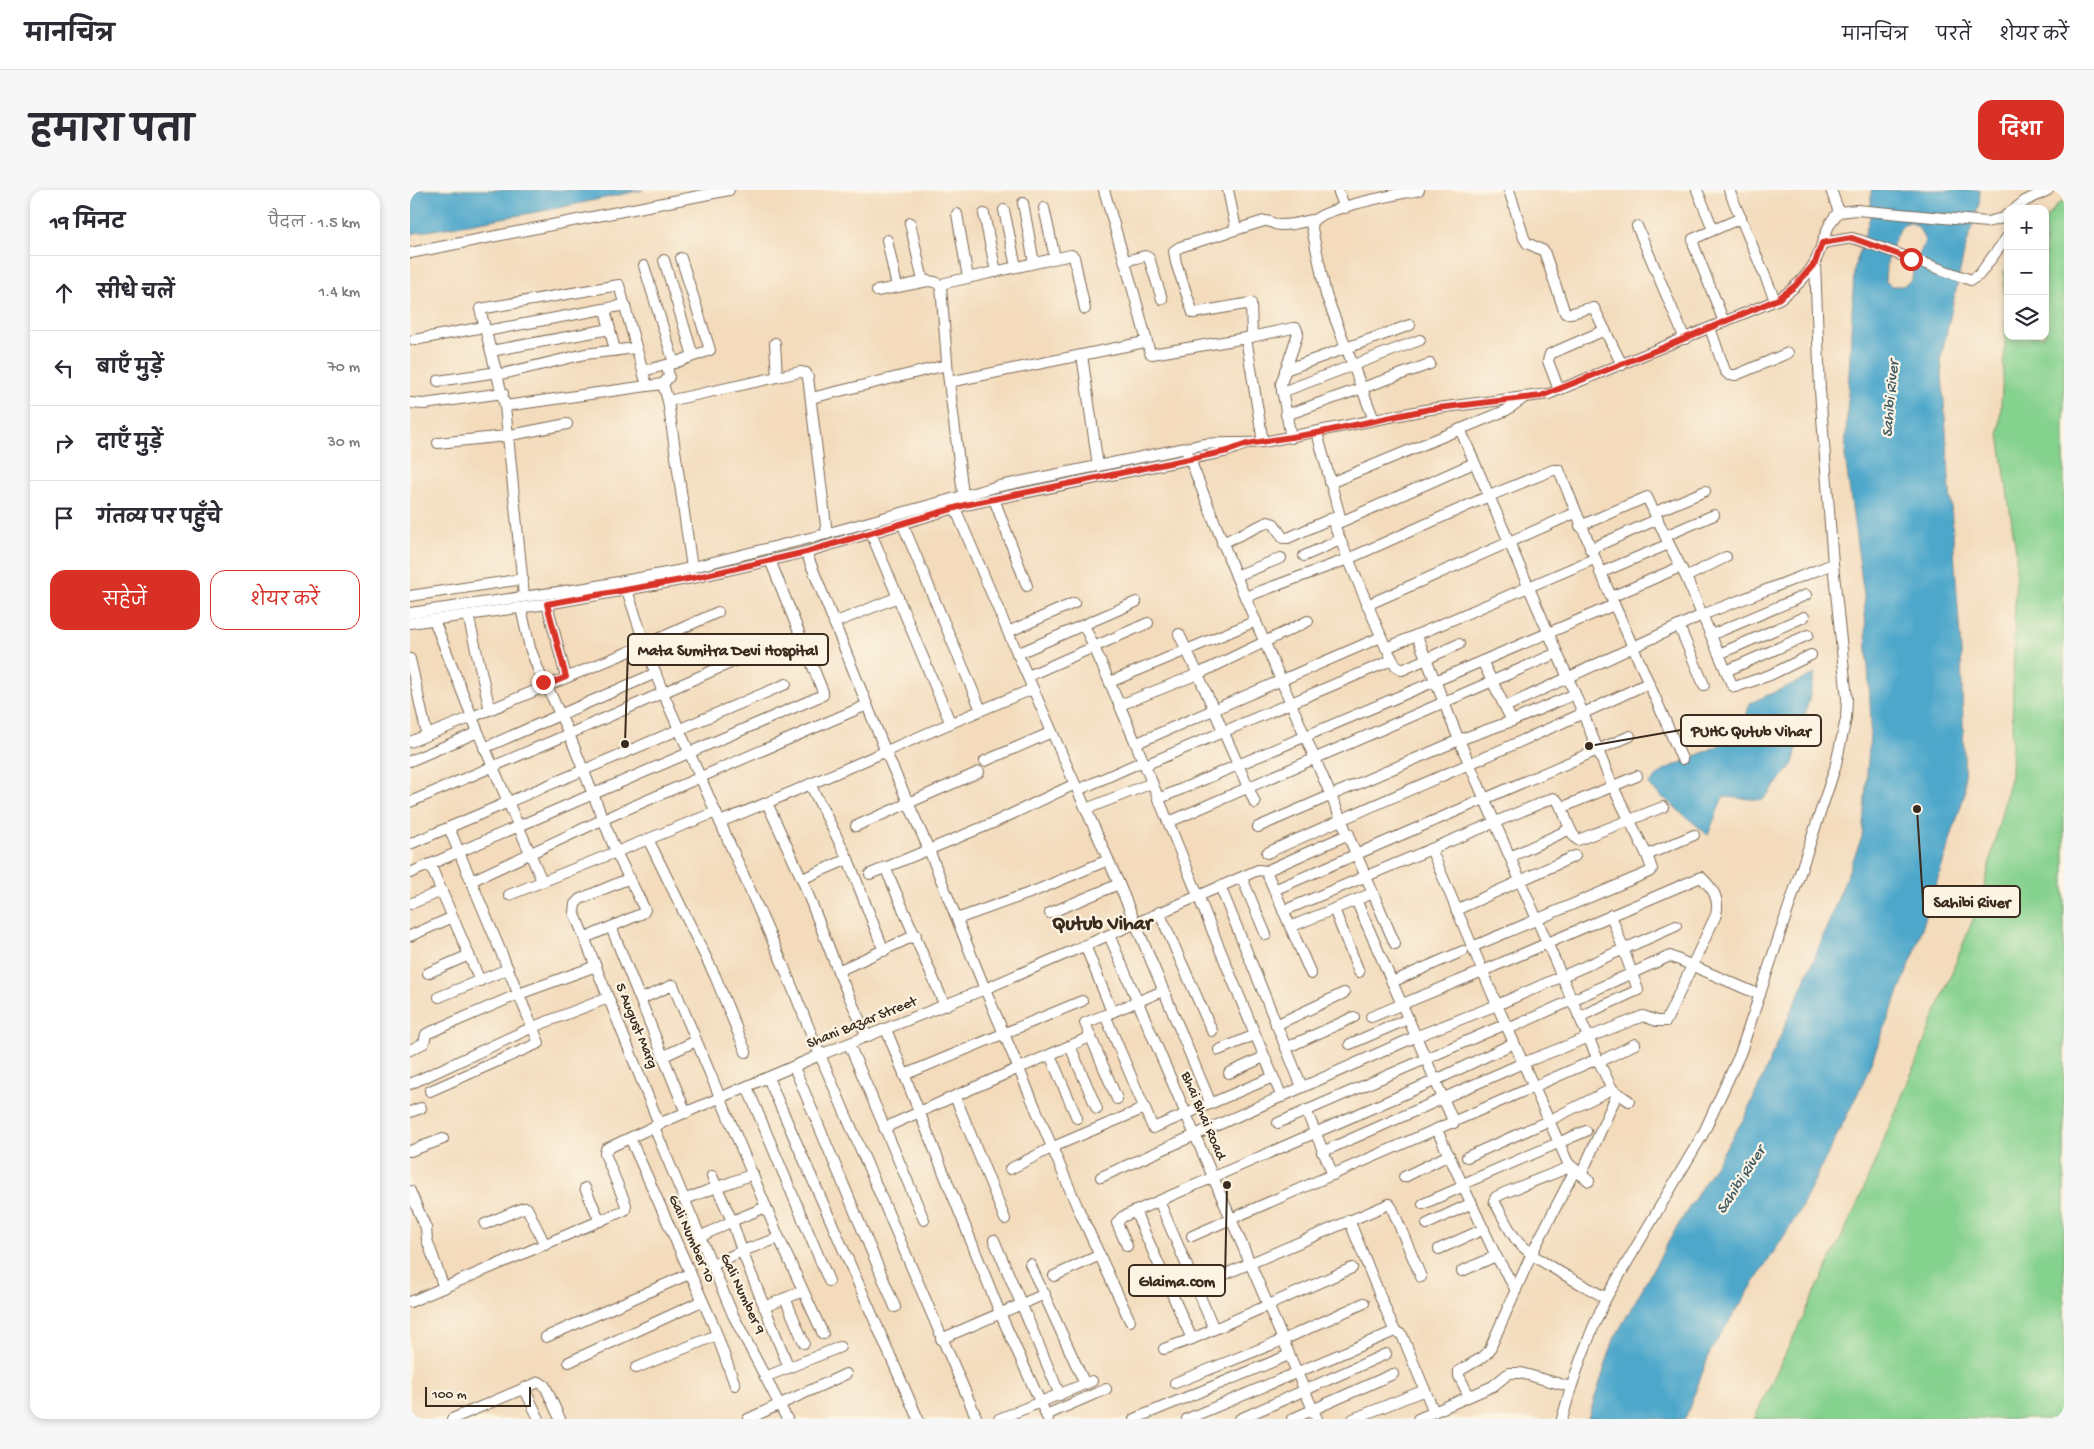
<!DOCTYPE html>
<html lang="hi">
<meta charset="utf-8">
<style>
body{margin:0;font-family:"Gochi Hand","Playpen Sans Deva",sans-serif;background:#f7f7f7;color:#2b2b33}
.controls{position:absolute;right:15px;top:15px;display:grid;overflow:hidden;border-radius:10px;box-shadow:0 2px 8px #0003}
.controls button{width:45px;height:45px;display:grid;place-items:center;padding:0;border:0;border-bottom:1px solid #e1e1e2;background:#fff;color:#2b2b33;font:25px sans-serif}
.scale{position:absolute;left:15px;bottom:12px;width:106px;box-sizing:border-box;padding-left:5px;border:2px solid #3b2a1e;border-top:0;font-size:14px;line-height:18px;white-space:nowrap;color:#3b2a1e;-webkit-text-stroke:4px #fcf5e5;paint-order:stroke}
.stop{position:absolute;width:15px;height:15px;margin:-11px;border:4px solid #d93025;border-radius:50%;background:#fff}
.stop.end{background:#d93025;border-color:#fff;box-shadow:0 1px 5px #0008}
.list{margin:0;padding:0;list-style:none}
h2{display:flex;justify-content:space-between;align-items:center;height:65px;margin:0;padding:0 20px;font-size:21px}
h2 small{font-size:16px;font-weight:400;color:#7c7c81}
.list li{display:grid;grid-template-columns:32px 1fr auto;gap:15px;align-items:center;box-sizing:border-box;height:75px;padding:0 20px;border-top:1px solid #e1e1e2}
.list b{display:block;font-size:19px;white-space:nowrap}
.list em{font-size:16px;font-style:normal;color:#7c7c81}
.actions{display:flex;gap:10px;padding:15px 20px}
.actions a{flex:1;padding:11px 0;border:1px solid #d93025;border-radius:15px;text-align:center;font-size:18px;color:#d93025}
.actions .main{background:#d93025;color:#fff}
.icon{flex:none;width:28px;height:28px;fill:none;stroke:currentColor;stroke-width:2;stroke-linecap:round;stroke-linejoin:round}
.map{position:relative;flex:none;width:1654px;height:1229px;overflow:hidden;border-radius:15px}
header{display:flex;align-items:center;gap:30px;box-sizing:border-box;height:70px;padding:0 25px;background:#fff;border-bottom:1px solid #e1e1e2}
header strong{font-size:24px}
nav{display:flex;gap:28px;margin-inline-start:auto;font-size:18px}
.intro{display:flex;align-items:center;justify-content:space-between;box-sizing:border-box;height:120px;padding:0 30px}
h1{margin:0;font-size:35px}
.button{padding:12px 22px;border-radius:15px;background:#d93025;color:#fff;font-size:18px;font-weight:700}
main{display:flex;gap:30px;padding:0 30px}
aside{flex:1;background:#fff;border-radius:15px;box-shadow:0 2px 8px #0003}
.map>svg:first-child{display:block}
.green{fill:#85d18e;stroke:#607e56}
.water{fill:#4ea7cb;stroke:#446874;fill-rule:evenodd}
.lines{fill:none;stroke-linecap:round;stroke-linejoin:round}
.minor-casing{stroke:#7b6855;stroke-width:12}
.minor{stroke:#fff;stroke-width:10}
.route{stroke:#d93025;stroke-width:6}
.labels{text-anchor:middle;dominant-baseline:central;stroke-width:4.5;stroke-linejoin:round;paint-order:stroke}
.street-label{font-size:15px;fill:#3b2a1e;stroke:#fcf5e5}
.water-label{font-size:16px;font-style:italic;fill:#435c63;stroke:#fcf5e5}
.district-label{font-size:20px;font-weight:bold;fill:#3b2a1e;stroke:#fcf5e5}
.leader{fill:none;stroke:#3b2a1e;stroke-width:2}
.callout-dot{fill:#3b2a1e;stroke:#fcf5e5;stroke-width:2}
.callout{fill:#fcf5e5;stroke:#3b2a1e;stroke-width:2}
.callout-label{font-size:16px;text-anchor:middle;font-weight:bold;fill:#3b2a1e}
</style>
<header>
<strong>मानचित्र</strong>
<nav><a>मानचित्र</a><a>परतें</a><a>शेयर करें</a></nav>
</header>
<div class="intro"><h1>हमारा पता</h1><a class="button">दिशा</a></div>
<main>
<aside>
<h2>19 मिनट<small>पैदल · 1.5 km</small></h2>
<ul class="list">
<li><svg class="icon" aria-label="ahead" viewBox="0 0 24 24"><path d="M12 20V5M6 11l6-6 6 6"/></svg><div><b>सीधे चलें</b></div><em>1.4 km</em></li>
<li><svg class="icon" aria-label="left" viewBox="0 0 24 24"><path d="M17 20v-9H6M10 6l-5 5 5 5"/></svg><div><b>बाएँ मुड़ें</b></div><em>70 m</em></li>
<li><svg class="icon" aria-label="right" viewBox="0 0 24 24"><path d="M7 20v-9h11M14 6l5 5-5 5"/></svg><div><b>दाएँ मुड़ें</b></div><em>30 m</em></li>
<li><svg class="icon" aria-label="arrive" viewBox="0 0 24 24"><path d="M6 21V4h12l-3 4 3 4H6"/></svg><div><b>गंतव्य पर पहुँचे</b></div></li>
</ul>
<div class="actions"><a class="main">सहेजें</a><a>शेयर करें</a></div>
</aside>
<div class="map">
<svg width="1654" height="1229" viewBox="0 0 1654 1229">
<rect width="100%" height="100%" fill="#fcf5e5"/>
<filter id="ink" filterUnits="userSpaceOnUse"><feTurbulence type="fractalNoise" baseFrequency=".02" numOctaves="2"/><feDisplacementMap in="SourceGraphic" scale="10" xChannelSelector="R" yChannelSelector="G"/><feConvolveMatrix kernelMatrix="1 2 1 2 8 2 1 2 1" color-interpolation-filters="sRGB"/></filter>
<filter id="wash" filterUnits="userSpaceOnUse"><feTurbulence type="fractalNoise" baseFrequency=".0096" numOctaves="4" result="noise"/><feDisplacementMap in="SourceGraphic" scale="20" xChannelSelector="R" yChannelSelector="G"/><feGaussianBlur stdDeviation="1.12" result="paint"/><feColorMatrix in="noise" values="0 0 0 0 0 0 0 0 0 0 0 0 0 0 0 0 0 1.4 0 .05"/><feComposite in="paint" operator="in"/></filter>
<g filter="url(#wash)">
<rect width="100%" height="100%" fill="#f3dbbc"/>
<polygon class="green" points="1654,11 1654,1229 1344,1229 1446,1017 1507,870 1571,709 1601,584 1606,362 1589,244 1595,154 1594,81 1598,77 1598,146 1635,146 1635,30 1648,14"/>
<g class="water">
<polygon points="0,0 233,0 133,21 0,44"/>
<path d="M1461,0H1570L1569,14L1554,63L1531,168L1551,462L1555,603L1505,761L1452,895L1388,1024L1301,1160L1275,1229H1178L1204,1149L1264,1042L1336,925L1407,762L1452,647L1461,531L1454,406L1435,266L1444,80L1461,24ZM1495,33H1502L1509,38L1515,51L1503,80L1502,90L1493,96H1481L1475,90C1476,70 1481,49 1495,33Z"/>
<polygon points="1405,484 1383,574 1353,610 1313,607 1298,645 1238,595 1254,580 1330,546 1340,513"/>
</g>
</g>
<g filter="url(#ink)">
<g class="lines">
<defs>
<g id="minor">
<polyline points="694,0 725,107 740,163 742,164 836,148"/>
<polyline points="818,0 826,39"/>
<polyline points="928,0 935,18"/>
<path d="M1099,0L1114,48L1117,53L1134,61L1155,123C1165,125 1174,117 1184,118L1212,175"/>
<polyline points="1287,0 1303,39"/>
<polyline points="1319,0 1365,110"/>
<polyline points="1421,0 1429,22"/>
<polyline points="613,13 624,73"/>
<polyline points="634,18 645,68"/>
<polyline points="1605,19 1615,11 1638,0"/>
<polyline points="594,20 606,77"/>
<polyline points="547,24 558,88"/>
<polyline points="574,24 586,82"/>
<polyline points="500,33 513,91"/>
<polyline points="1227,36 1275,149"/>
<polyline points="477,50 487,97"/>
<polyline points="1412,53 1442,48 1449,50 1561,90 1569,85 1598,46"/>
<polyline points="0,63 319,0"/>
<polyline points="254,70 283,166"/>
<polyline points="715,71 735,66 739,68 752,109"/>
<polyline points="234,76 264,173"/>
<polyline points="467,101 518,91 525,92 531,96"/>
<polyline points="195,119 205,161"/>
<polyline points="1314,132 1284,56 1283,49 1331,28"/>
<polyline points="1300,138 1315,181 1319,185 1326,185 1378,163"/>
<polyline points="76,141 215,115"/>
<path d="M842,147L841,113L783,123L766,73L764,61L770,57L854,31C861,30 863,35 869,35C880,36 892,32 902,30"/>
<polyline points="4,150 74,137"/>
<polyline points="365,153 367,187"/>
<polyline points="81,161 200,139"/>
<polyline points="672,165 688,276"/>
<polyline points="875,180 1000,135"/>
<polyline points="233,181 264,173 300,160 271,68"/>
<polyline points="88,185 175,164 226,158"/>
<polyline points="28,191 88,182"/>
<polyline points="539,192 735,152"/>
<polyline points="253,194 259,187 257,175"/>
<polyline points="237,196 253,194 258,211 282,378"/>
<polyline points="1149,200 1138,171 1140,164 1195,140"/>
<polyline points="872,202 1010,150"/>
<polyline points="401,208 537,175"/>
<polyline points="258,211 390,182 396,183 398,187 417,344"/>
<polyline points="0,213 14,214 93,203"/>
<polyline points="95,216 237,196 209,95 70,119 95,216 114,406"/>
<polyline points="876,225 1020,174"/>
<path d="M964,230L916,105L901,34C908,18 990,4 1009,0"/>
<polyline points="907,243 931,330"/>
<polyline points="853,252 836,148 883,138 886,138 888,143 871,194 881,248"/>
<polyline points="28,253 96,246 157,234"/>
<polyline points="777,262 826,386 985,754"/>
<polyline points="1064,273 924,335 976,458 1184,369"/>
<polyline points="920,293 1097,220 1115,207"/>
<polyline points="584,309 617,396"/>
<polyline points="554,312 538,184 531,96 535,93 661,65 664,67 675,119"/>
<polyline points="545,318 598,442 709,694 801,914"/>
<polyline points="1245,322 1295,301"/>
<polyline points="493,335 571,520"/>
<polyline points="1170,336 1237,307 1259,354 1190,383"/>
<polyline points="461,343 540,532"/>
<polyline points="1255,346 1304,325"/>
<polyline points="812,353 858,332 864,334 873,348 878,348 929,325"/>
<polyline points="1259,354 1276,387 1322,495 1325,497 1360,485 1401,465"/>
<polyline points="1180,359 1248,329"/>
<polyline points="396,362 475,560 519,660 575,799 667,1016 720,1131"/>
<polyline points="894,366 930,350"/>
<polyline points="826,386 871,368"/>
<polyline points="1276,387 1316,367"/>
<polyline points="214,391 235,455 253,503 371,770 410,865 567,1229"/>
<polyline points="0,406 113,389"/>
<polyline points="835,407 938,369 1079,306 1143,280 1149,280 1201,407 1272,569"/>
<polyline points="1201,407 1270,377"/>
<polyline points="137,414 156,487"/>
<polyline points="957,415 1165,323"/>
<polyline points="111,418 120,458 135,497"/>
<path d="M0,423L176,398L267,381L412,345L585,297L795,254C815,252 833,254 853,252L1020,219L1139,204L1369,109C1382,100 1397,87 1405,72C1413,56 1415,35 1429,22L1447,20L1577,32L1593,28L1598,24"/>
<polyline points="58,425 80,520"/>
<polyline points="24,430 62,527 235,455 308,422"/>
<polyline points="0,433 137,414 288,387 396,362 555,315 818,261 836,254"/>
<polyline points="424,433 488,407"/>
<path d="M674,435C745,590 803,750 872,907"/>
<polyline points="1269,436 1294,495"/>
<polyline points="598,442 664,413"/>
<polyline points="1301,445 1396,405"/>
<polyline points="1007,446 1049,550 1189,872 1202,899 1219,911"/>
<polyline points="979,463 986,476 992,480 1049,454"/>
<polyline points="607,464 726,412"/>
<polyline points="1309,464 1394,427"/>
<polyline points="0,469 17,545"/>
<polyline points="1072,471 1102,531"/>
<polyline points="1316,481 1398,445"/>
<polyline points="618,486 738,433"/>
<polyline points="700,492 846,431"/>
<polyline points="137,496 159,544 334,467"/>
<polyline points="710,515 788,484 769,444"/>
<polyline points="1095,517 1292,425 1423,374 1410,200 1405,73"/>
<polyline points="68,542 132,691"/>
<polyline points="0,552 62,527 68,542 0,571"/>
<polyline points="727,553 971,447"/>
<polyline points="74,558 246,483"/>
<polyline points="575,571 642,542"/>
<polyline points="735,575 982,470"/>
<polyline points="400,594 438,669 474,761"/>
<polyline points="668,600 733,571"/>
<path d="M748,609C900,543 1052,479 1204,415"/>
<polyline points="0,612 159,544 206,662 99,705"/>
<polyline points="357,613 392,689 428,781 506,745"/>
<polyline points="845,613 788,484 898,431"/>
<polyline points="1151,618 1227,586"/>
<polyline points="676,619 742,593"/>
<path d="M310,632C415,590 517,541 623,499"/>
<polyline points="759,632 1147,463"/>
<polyline points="446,636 569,582"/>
<polyline points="848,637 1049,550 1102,531 1165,504 1050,239"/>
<polyline points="238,649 305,786 336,862"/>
<polyline points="0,654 376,494"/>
<polyline points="1021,659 1087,815 1158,973 1179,991"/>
<path d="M857,663C984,605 1113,553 1238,493"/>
<polyline points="1237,665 1284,645"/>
<polyline points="1100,667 1160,639"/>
<polyline points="20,674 70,791"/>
<polyline points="475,677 535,816"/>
<polyline points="856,681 939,644"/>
<polyline points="0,683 413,505 413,502 360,370"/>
<polyline points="460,684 583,633 665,594"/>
<polyline points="220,688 170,709 165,714 164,722 249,934"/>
<polyline points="832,688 856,745"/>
<polyline points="392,689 438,669"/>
<polyline points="61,691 194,629 457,515"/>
<polyline points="810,696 892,897"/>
<polyline points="864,700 1220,546"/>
<polyline points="946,710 1044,933"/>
<polyline points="0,714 32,701"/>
<polyline points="924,719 949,782"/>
<polyline points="1046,720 1165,666"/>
<path d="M873,721L1143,608C1155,612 1156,642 1168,650L1253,617"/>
<polyline points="749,722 802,841"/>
<polyline points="640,723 709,694"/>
<polyline points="547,729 625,701 698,670"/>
<polyline points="201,737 276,923"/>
<polyline points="880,737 963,703"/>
<polyline points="699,745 907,1229"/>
<polyline points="0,746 43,727"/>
<polyline points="175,748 233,723 235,720 206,662 306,622"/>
<polyline points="675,755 702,822"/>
<polyline points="1062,757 1239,682 1242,679 1237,665 1203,597 1165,504"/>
<polyline points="428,781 457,847"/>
<polyline points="18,783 59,765"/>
<polyline points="982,792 1053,761"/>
<polyline points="753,801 695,825 743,938 863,887"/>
<polyline points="29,807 98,779"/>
<polyline points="231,809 263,795 369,1048 413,1144"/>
<polyline points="695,825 675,833 707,909"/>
<polyline points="1169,827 1228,800 1201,725"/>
<polyline points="866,835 934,803"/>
<polyline points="476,839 590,1123 638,1229"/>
<polyline points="1098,839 1260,766 1350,805"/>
<polyline points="439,854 514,1030"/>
<polyline points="940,854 998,829"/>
<polyline points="660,856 687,919"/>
<polyline points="876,858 944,827"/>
<polyline points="0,860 14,853 16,844 109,804 186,776"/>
<polyline points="809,860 845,845"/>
<polyline points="640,865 667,928"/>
<polyline points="254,866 286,851"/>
<polyline points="1189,872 1225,854"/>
<polyline points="384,877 485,1117"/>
<polyline points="819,883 854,867"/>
<polyline points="494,885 672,811"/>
<polyline points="358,888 508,1229"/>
<polyline points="0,894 123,837 198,808"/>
<polyline points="337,897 419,1091"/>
<polyline points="20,901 129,853 39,638"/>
<polyline points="545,906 680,847"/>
<polyline points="896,920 923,985"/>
<polyline points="0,922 11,918"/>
<polyline points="868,933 1096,834"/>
<polyline points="244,937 323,1125 377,1229"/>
<polyline points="474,938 545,906 595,1029"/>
<polyline points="1027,940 1086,1066 1106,1100"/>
<polyline points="220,948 303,1134 325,1195"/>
<polyline points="0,961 33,949"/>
<path d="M912,962L1113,873L1233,826L1247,831H1256L1306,725C1310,708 1303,699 1291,687L1073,781L961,827"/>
<polyline points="1057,967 1138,931 1202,899"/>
<path d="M1160,977L1094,1003L1086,1007L1084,1011C1092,1024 1098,1040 1108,1052C1125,1071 1172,1094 1196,1108"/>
<polyline points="600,979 643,957 735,918"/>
<polyline points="1171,985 1207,904"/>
<polyline points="302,986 322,1031 332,1061 379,1178"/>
<polyline points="691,987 1005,847 1087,815 1266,736"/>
<polyline points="994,987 1039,965"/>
<polyline points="1053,994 1176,941"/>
<polyline points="175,998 190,1031"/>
<polyline points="0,1001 16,1038 17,1050 34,1098"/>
<path d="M274,1010C297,1000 320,993 343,984"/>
<polyline points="749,1011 804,1139"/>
<polyline points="1013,1014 1054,996"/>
<polyline points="725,1021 782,1149"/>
<polyline points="939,1030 982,1135 985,1141 992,1145 1024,1222"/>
<polyline points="75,1034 113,1018 117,1018 135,1055"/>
<polyline points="1017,1034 1062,1013"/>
<polyline points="782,1046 1187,869"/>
<polyline points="290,1047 322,1031 356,1017"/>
<polyline points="584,1050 650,1205"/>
<polyline points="717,1056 707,1033 712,1027 1024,891 1104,853"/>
<polyline points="1029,1059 1074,1039"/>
<polyline points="620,1074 675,1194"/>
<polyline points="302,1075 332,1061 369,1048"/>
<polyline points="1052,1081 1086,1066"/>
<polyline points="644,1086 690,1065"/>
<polyline points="799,1091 979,1014 982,1018 1011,1087"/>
<polyline points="375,1108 394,1153"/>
<polyline points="0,1112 215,1020 216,1015 195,964 196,959 258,930 410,865 575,799 848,680 856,681 901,784"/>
<polyline points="354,1117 393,1101"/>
<polyline points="136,1147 279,1084"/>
<polyline points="531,1149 635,1104"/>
<polyline points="754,1159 782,1149 942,1078"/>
<polyline points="159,1172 292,1111"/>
<polyline points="226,1178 307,1145"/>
<polyline points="355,1187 430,1157"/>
<polyline points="765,1193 873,1150 954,1113"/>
<polyline points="114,1198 129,1229"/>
<polyline points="1059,1206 1049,1186 1049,1181 1073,1167 1079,1161 1122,1063 1165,980"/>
<polyline points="636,1225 696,1199"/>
<polyline points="42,1229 129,1192 135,1196 150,1229"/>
<polyline points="338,1229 436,1184"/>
<polyline points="589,1229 682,1191"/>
<polyline points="724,1229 879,1165"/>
<polyline points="777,1229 985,1141"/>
<polyline points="830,1229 976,1164"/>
<polyline points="882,1229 983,1184"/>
<polyline points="943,1229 1015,1200"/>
<polyline points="1008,1229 1083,1196 1099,1183 1111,1183 1161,1197"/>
<path d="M1152,1229C1163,1187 1178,1147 1196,1108L1293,944L1330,864L1425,578L1436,529L1437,509L1423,374"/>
</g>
</defs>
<use href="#minor" class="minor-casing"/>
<use href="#minor" class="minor"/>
</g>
</g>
<g class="lines" filter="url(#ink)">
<polyline class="route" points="133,492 135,496 156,487 137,414 288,387 396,362 555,315 818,261 837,254 907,243 1020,219 1131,206 1252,158 1368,109 1385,96 1405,73 1412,53 1442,48 1501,69"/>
</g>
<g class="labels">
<g class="street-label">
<text transform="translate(452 833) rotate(-22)">Shani Bazar Street</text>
<text transform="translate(226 836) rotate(68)">5 August Marg</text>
<text transform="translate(793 926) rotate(67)">Bhai Bhai Road</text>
<text transform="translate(281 1049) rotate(66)">Gali Number 10</text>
<text transform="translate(332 1104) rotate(65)">Gali Number 9</text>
</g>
<g class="water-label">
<text transform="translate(1482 209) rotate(-85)">Sahibi River</text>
<text transform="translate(1332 991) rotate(-57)">Sahibi River</text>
</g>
<g class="district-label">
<text x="692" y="735">Qutub Vihar</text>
</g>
</g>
<path class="leader" d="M215 554L218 459M1179 556L1271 540M1507 619L1513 712M817 995L815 1090"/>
<g class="callout-dot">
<circle cx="215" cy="554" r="5"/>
<circle cx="1179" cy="556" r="5"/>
<circle cx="1507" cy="619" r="5"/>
<circle cx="817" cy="995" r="5"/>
</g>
<g class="callout">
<rect x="218" y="444" width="200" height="31" rx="5"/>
<rect x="1271" y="525" width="140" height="31" rx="5"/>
<rect x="1513" y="696" width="97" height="31" rx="5"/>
<rect x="719" y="1075" width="96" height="31" rx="5"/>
</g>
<g class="callout-label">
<text x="318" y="465">Mata Sumitra Devi Hospital</text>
<text x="1341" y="546">PUHC Qutub Vihar</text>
<text x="1562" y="717">Sahibi River</text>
<text x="767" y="1096">Glaima.com</text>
</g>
</svg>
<div class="controls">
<button>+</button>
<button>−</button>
<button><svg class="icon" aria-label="layers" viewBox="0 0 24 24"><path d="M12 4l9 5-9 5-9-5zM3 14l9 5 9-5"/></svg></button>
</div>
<div class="scale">100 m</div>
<div class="stop" style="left:1501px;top:69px"></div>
<div class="stop end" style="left:133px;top:492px"></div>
</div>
</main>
